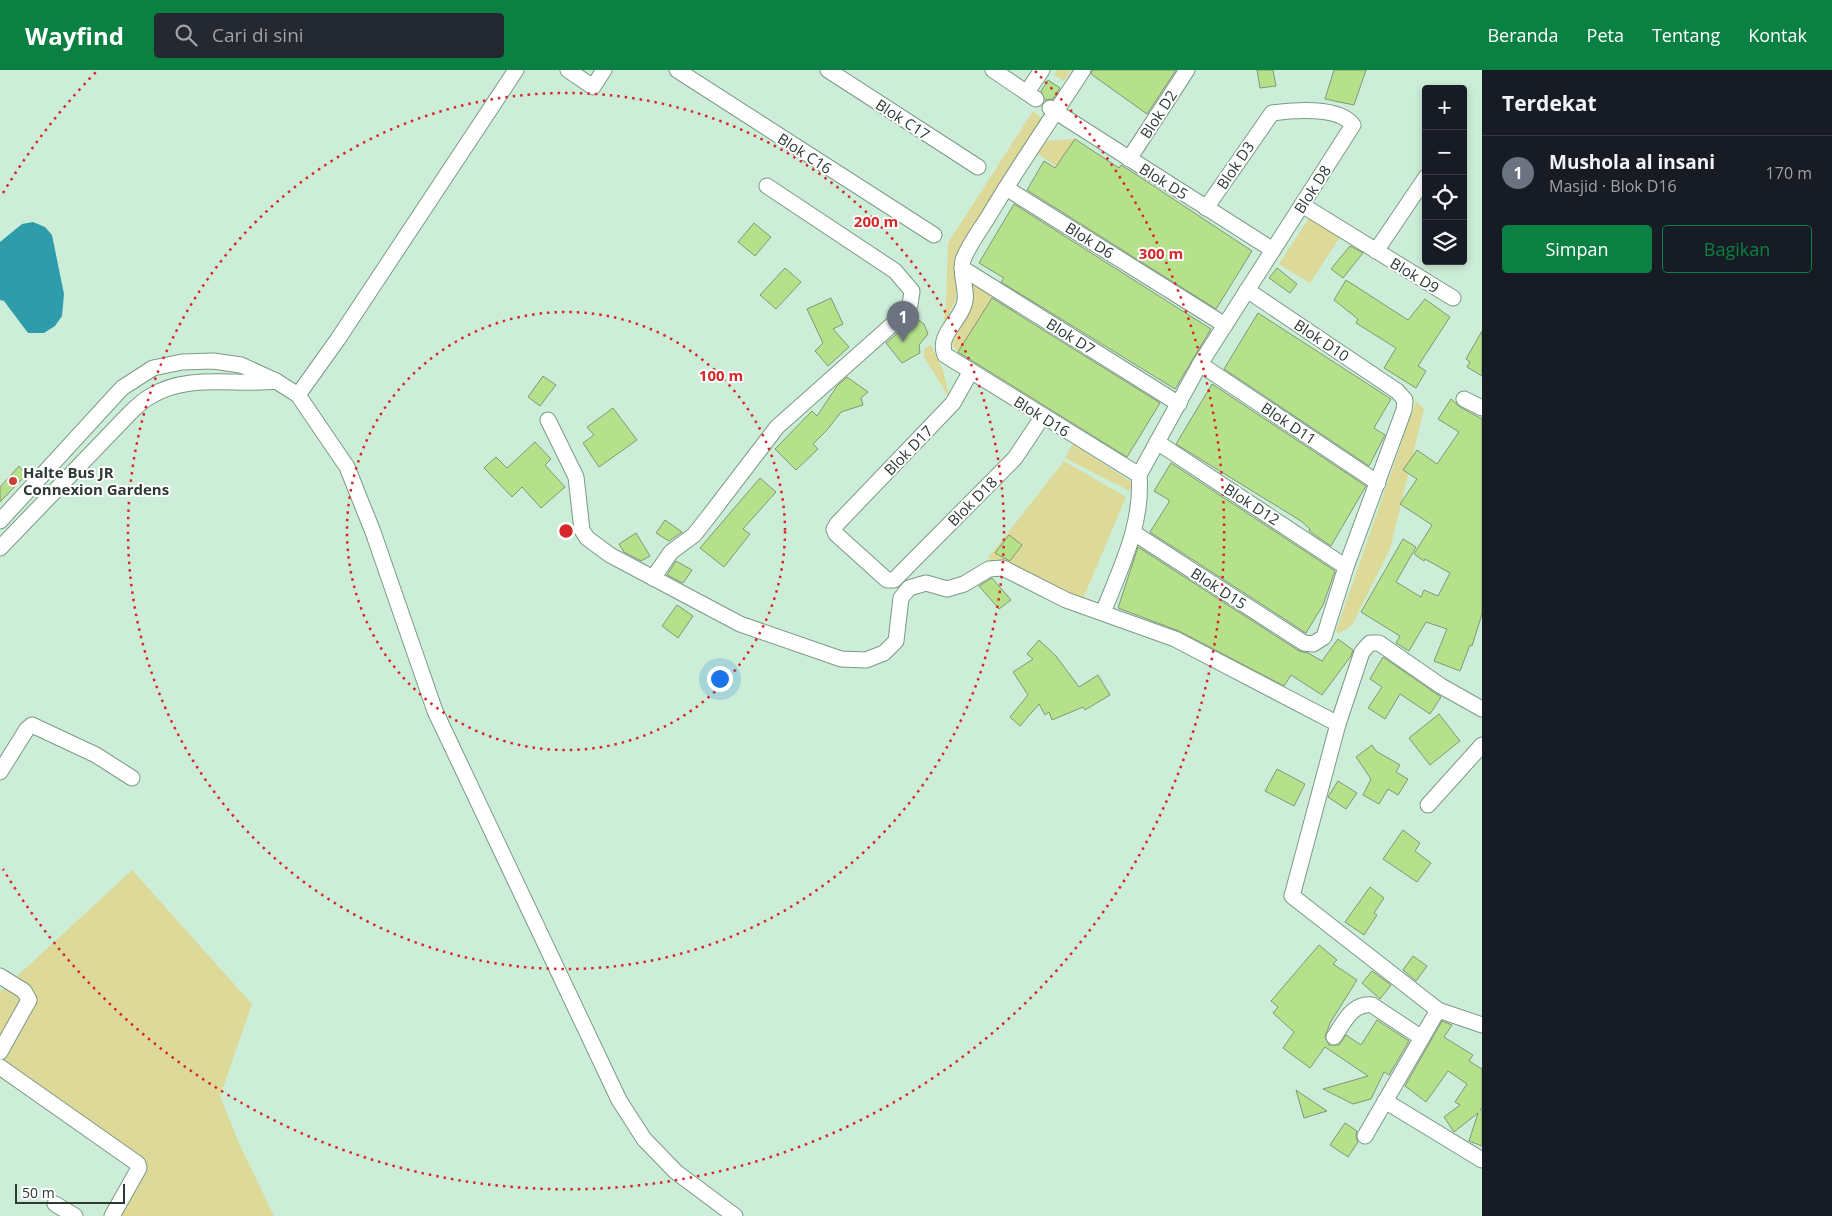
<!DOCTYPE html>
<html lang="id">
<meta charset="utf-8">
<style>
body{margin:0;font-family:"Open Sans",sans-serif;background:#242831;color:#f1f3f6}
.controls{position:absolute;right:15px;top:15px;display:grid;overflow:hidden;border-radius:5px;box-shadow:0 2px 8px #0003}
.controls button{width:45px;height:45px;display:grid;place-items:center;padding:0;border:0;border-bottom:1px solid #363941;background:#171b24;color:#f1f3f6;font:25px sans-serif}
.scale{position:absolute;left:15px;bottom:12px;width:110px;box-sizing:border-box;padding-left:5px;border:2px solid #2d3a32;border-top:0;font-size:14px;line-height:18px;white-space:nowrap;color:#2d3a32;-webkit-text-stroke:4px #fff;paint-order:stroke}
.you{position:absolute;left:719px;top:608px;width:18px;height:18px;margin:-12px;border:4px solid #fff;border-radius:50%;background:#1a73e8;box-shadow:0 0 0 8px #1a73e833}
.badge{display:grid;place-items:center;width:32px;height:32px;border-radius:50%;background:#0b8043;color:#fff;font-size:16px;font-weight:700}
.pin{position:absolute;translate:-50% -41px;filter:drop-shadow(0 1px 2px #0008)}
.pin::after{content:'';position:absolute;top:26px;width:18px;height:15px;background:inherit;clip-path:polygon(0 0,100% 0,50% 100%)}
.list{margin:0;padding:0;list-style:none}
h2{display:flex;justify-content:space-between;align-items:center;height:65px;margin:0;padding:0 20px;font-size:21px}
h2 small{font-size:16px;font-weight:400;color:#9ea1a6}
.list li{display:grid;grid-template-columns:32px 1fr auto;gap:15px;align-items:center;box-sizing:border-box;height:75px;padding:0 20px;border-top:1px solid #363941}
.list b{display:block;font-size:19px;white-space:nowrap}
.list p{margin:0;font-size:16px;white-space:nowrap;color:#9ea1a6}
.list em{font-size:16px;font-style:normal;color:#9ea1a6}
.actions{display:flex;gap:10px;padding:15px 20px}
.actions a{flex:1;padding:11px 0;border:1px solid #0b8043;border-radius:5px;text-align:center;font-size:18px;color:#0b8043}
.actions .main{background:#0b8043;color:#fff}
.icon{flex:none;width:28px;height:28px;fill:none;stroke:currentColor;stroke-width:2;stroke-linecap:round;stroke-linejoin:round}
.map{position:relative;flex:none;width:1482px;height:1146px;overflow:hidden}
header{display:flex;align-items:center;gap:30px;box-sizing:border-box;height:70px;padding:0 25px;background:#0b8043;color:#fff}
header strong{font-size:24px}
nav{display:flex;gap:28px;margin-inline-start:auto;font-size:18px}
.search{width:350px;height:45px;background:#242831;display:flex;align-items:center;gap:12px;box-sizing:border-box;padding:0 18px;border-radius:5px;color:#9ea1a6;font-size:19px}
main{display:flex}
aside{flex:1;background:#171b24}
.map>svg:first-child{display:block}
.green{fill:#ddd998}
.water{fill:#2f9cab}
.building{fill:#b5e18b;stroke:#859578}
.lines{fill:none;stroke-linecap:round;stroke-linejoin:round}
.street-casing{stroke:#7b9a86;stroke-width:17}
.street{stroke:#fff;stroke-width:15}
.ring{fill:none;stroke:#d62828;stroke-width:2.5;stroke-dasharray:2.5 5}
.poi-dot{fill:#cc3e37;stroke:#fff;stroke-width:2}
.labels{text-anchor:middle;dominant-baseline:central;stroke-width:4;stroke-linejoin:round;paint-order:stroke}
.street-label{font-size:15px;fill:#2d3a32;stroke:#fff}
.poi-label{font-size:15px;font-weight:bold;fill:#2d3a32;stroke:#fff;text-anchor:start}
.centre{fill:#d62828;stroke:#fff;stroke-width:2.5}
.ring-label{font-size:15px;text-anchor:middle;font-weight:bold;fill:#d62828;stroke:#fff;stroke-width:4;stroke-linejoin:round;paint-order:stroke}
</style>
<header>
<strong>Wayfind</strong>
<div class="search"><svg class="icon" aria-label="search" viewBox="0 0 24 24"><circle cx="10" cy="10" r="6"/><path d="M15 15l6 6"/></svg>Cari di sini</div>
<nav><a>Beranda</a><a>Peta</a><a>Tentang</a><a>Kontak</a></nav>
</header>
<main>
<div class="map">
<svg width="1482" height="1146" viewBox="0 0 1482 1146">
<rect width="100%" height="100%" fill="#cceed8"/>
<g class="green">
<polygon points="1057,0 1071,0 1064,11 1054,5"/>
<polygon points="1033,41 1042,48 958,183 956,229 943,256 946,236 948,173"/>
<polygon points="1075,69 1058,97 1037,84 1046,71"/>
<polygon points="1309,148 1340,167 1310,213 1279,194"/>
<polygon points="972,210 994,224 958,282 952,274 970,238"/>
<polygon points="931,275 943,300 950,329 924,287 924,279"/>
<polygon points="1416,331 1424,339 1390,479 1352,555 1338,564 1336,561"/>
<polygon points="1073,374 1133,413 1129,421 1065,388"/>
<polygon points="1064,391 1126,427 1077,543 1021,514 988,488"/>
<polygon points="132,800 252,934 220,1026 239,1073 274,1146 119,1146 145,1104 0,1008 0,922"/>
</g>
<polygon class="water" points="33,152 45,157 52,165 64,224 62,246 55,256 44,263 28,263 4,231 0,230 0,172 22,154"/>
<g class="building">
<polygon points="1092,0 1176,0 1147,44 1091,4"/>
<polygon points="1257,0 1273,0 1276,16 1260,18"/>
<polygon points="1334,0 1366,0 1354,35 1325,29"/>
<polygon points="1048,10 1060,18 1053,29 1045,30 1041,21"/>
<polygon points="1075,69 1119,98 1121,95 1137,105 1252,181 1216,239 1027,120 1044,91 1055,98"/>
<polygon points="1014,134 1211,259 1175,319 1001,212 1004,208 979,193"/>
<polygon points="754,153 771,167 755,186 738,172"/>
<polygon points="1350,176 1363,183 1343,208 1331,199"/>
<polygon points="785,198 801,212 776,239 760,225"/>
<polygon points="1277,198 1297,214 1290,223 1269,208"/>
<polygon points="1346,210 1408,250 1425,229 1450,247 1418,296 1426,301 1416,318 1384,298 1396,278 1356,253 1358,249 1334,230"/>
<polygon points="831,228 843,254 833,259 849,277 828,296 815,281 823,273 807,239"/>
<polygon points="992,228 1160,333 1127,387 958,282"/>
<polygon points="1258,243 1391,329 1374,358 1385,365 1369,396 1224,299"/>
<polygon points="916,248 924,254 928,264 919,275 920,283 902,293 886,273"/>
<polygon points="1482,261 1482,306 1467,297 1470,292 1466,289"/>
<polygon points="543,306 556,315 540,336 528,327"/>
<polygon points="847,307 868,322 861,328 863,335 841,342 827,360 813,374 818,379 796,400 775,379 812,341 817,346 837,316"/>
<polygon points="1212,314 1366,416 1331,476 1309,461 1310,459 1301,451 1176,374"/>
<polygon points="1451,329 1460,337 1482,349 1482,544 1472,576 1470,575 1460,601 1434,591 1447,559 1426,552 1409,581 1396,573 1400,566 1361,542 1403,469 1416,477 1396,512 1421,527 1424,520 1438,526 1450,503 1425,489 1424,491 1414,484 1432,455 1400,434 1417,409 1403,400 1417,380 1437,394 1459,362 1438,349"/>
<polygon points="613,338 637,370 599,397 583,373 594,365 587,357"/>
<polygon points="535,372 551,389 545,395 565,417 541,438 522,417 512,427 484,398 496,387 507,398"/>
<polygon points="1171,393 1335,501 1323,535 1306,563 1150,462 1169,432 1169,430 1154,421"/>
<polygon points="19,396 26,405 0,432 0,417"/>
<polygon points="760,408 776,422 743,459 750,464 724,497 700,478"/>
<polygon points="665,450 682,462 669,471 656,463"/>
<polygon points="636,463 650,486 641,491 624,482 619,474"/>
<polygon points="1009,465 1022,475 1010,491 995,483"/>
<polygon points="1138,477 1299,581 1308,583 1322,591 1338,569 1353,580 1351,586 1322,625 1291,605 1284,616 1179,561 1118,538"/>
<polygon points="676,491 692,500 683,513 667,505"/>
<polygon points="992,508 1011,530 999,539 979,516"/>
<polygon points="677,535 693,546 678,568 662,556"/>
<polygon points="1039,570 1056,586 1079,617 1098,605 1110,625 1085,640 1083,637 1052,650 1049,642 1045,645 1039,634 1020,656 1010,647 1028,625 1013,602 1033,589 1027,584"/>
<polygon points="1383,587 1441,627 1430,644 1400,624 1385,649 1368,638 1382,617 1370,609"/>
<polygon points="1439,644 1460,671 1430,695 1409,668"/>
<polygon points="1372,675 1376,681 1400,695 1396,702 1408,709 1398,725 1388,719 1379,734 1363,725 1371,709 1356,687"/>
<polygon points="1277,699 1305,714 1294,736 1265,721"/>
<polygon points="1338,711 1357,723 1346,739 1328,727"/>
<polygon points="1403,760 1420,773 1415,781 1431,793 1417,812 1383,789"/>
<polygon points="1370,817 1384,828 1374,843 1377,845 1364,865 1345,852"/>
<polygon points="1319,875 1337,890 1333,894 1357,910 1330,953 1325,967 1329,975 1339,975 1346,965 1361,975 1377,950 1409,971 1389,1005 1384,1002 1371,1029 1353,1034 1323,1019 1368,1006 1325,977 1310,998 1283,978 1294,962 1273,943 1278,937 1271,931"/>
<polygon points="1413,886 1427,896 1416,911 1403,900"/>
<polygon points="1372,901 1391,915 1380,929 1362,913"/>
<polygon points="1442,951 1452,955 1444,967 1473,985 1469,991 1482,999 1482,1037 1480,1040 1482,1040 1482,1076 1469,1071 1478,1043 1454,1062 1444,1047 1460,1035 1455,1032 1467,1014 1448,1001 1426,1032 1405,1016"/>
<polygon points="1296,1020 1327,1041 1304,1048"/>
<polygon points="1345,1053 1357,1061 1356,1066 1358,1072 1348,1087 1330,1075"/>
</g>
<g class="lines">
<defs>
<g id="street">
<polyline points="568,0 593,17 604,0"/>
<polyline points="677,0 934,165"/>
<polyline points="828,0 978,97"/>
<polyline points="993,0 1036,29"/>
<path d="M1083,0C1052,48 1019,95 990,144C981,159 969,174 963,190C959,205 969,222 964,235C958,253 937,266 945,285L1139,405"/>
<polyline points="1027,22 1042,0"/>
<polyline points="1050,38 1273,180"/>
<polyline points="1129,89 1187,0"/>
<polyline points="1006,118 1225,255"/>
<polyline points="1302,135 1453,228"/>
<polyline points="1376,181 1426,107"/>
<polyline points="962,198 1179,334"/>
<polyline points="1200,294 1378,413"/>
<polyline points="971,301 953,333 837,454 834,459 836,464 887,510 894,510 1015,388 1043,346"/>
<polyline points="298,325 338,269 516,0"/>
<polyline points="1464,329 1482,338"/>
<polyline points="548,350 576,407 582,460 587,468 610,485 740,554 841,589 866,590 884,583 896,571 901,528 909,518 926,513 947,519 964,514 989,499 1003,498 1066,530 1175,569 1338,654"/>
<polyline points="1157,372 1346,497"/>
<polyline points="0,451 122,318 153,298 182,292 213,291 241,295 276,311 298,325 347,397 373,462 435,641 619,1030 644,1069 676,1102 735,1146"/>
<polyline points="1134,463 1304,573 1313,574 1324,567 1346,497 1404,340 1405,330 1397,321 1247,220"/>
<path d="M0,478L130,343C136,337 143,330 151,326C189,303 234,316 276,311"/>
<polyline points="653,508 671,482 694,465 709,446 777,357 903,245 910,235 912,221 895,201 767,116"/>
<path d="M1106,535C1123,493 1143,451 1139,405L1200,294L1353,55C1339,36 1292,40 1272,43L1206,138"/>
<polyline points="0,702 27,659 32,655 96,685 132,708"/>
<polyline points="1428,735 1482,675"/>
<polyline points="0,906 24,921 29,930 0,982"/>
<polyline points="1438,940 1482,955"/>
<path d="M1334,967C1344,952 1352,933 1372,935L1422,968"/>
<polyline points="0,997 138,1094 139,1098 112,1146"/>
<polyline points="1385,1031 1482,1090"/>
<polyline points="1365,1066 1438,940 1292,826 1338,654 1362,582 1370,573 1379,573 1441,616 1482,639"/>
<polyline points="55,1134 75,1146"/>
</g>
</defs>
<use href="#street" class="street-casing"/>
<use href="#street" class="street"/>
</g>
<g class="ring">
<circle cx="566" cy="461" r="219"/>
<circle cx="566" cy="461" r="438"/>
<path d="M3 123A657 657 0 0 1 97 1M1035 1A657 657 0 1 1 3 799"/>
</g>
<circle class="poi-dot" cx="13" cy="411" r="5"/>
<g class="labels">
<g class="street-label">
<text transform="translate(1158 44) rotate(-57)">Blok D2</text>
<text transform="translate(903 49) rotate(33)">Blok C17</text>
<text transform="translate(805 83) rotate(33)">Blok C16</text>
<text transform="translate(1235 95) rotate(-56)">Blok D3</text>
<text transform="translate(1164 111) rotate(32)">Blok D5</text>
<text transform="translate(1312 119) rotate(-57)">Blok D8</text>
<text transform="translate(1090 170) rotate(32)">Blok D6</text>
<text transform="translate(1415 205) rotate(31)">Blok D9</text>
<text transform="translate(1071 266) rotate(32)">Blok D7</text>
<text transform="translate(1322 270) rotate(34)">Blok D10</text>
<text transform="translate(1042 346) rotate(32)">Blok D16</text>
<text transform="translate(1289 353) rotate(34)">Blok D11</text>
<text transform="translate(908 380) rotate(-46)">Blok D17</text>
<text transform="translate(972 431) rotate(-45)">Blok D18</text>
<text transform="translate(1252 434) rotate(33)">Blok D12</text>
<text transform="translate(1219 518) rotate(33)">Blok D15</text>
</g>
<g class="poi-label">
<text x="23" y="402">Halte Bus JR<tspan x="23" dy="17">Connexion Gardens</tspan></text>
</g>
</g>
<circle cx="566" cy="461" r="8" class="centre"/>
<g class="ring-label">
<text x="876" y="157">200 m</text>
<text x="1161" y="189">300 m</text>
<text x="721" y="311">100 m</text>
</g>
</svg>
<div class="controls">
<button>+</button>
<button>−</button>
<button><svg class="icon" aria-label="locate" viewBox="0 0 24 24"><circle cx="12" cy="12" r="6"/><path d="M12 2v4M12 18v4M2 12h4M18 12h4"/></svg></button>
<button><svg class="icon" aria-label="layers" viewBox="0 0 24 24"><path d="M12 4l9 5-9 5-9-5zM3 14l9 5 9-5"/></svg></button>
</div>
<div class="scale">50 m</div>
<div class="you"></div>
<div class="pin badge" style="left:903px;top:272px;background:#6b7280">1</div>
</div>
<aside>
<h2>Terdekat<small></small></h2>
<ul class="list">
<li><span class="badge" style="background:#6b7280">1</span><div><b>Mushola al insani</b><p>Masjid · Blok D16</p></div><em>170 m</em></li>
</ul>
<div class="actions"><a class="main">Simpan</a><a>Bagikan</a></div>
</aside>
</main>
